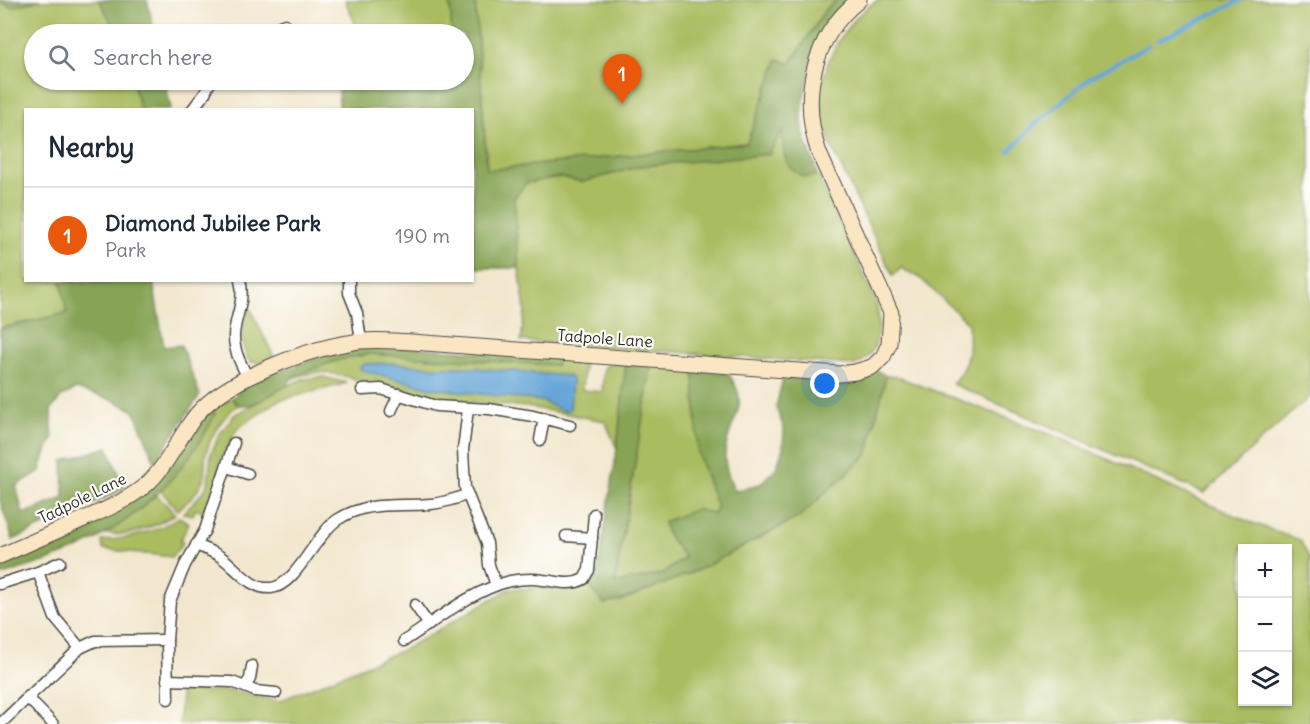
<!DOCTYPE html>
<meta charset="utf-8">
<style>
body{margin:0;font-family:Delius,sans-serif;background:#f6f6f7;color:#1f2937}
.controls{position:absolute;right:18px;bottom:18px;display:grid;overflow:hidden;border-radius:0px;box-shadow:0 2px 4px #0004}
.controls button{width:54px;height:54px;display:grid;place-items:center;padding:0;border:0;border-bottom:2px solid #e0e1e3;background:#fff;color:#1f2937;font:30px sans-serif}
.you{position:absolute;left:825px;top:384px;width:21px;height:21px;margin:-15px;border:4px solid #fff;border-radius:50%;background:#1a73e8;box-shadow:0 0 0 9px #1a73e833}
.badge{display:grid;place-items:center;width:39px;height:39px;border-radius:50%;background:#ea580c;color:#fff;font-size:20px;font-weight:700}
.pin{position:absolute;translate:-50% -50px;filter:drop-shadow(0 2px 3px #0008)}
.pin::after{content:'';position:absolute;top:32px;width:21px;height:18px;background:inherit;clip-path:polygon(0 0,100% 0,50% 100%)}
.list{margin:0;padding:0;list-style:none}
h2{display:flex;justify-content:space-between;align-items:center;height:78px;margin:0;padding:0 24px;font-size:26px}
h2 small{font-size:20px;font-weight:400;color:#747a83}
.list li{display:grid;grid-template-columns:39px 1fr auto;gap:18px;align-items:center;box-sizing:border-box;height:96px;padding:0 24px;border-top:2px solid #e0e1e3}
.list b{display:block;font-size:22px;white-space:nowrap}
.list p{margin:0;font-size:20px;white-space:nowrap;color:#747a83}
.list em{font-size:20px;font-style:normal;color:#747a83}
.icon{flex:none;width:33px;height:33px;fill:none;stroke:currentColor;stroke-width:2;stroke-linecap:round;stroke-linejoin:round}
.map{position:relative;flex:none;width:1310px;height:724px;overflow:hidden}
.search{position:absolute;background:#fff;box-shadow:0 2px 4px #0004;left:24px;top:24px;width:450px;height:66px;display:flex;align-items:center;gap:15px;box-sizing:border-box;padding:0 21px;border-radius:33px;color:#747a83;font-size:22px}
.panel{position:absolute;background:#fff;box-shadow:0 2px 4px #0004;left:24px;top:108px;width:450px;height:174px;border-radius:0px}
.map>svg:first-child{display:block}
.green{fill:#aabc60;stroke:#6a7446;stroke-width:1.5;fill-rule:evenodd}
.forest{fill:#87a456;stroke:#596840;stroke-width:1.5}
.water{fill:#65a5d8;stroke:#486882;stroke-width:1.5}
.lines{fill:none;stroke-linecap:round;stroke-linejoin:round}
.stream{stroke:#65a5d8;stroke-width:4}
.street-casing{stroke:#494743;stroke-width:13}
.secondary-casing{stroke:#494743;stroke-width:17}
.street{stroke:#fff;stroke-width:10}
.secondary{stroke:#fbe6c4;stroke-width:15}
.labels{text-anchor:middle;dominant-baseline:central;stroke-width:4.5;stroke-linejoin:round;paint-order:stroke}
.street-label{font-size:16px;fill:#2b2b2b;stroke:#fdfcf7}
</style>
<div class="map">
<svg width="1310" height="724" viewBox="0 0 1310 724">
<rect width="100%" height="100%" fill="#fdfcf7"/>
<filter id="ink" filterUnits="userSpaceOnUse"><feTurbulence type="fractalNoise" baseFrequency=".0167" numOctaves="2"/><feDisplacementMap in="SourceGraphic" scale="12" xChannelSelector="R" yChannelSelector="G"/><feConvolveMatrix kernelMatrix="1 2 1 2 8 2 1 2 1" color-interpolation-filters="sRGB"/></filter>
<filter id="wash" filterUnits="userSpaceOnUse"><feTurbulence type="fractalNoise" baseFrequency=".008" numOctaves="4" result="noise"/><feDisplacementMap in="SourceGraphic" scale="24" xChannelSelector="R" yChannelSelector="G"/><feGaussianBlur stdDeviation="1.35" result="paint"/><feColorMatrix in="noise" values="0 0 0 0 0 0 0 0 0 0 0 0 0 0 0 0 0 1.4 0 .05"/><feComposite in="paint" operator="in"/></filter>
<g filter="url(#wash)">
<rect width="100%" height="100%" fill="#f2e7ce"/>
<g class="green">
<polygon points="39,0 99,0 118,34 34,34 34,80 132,80 141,109 26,110 26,280 61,281 68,313 0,328 0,2 11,7"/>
<polygon points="345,0 450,0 452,34 360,34"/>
<polygon points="475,0 837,0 826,9 790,64 778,59 747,143 487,170"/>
<path d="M878,0H1310V397L1294,410L1204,493L952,384C971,362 969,350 968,323L919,277L901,268L893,276L832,148C827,133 821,118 821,102C821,63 844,21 878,0Z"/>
<path d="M782,130L814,176L817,174L876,301C881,325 881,356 854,365L521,341L525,310L519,268L514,198L526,183L561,176L583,182L641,166L769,154Z"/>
<path d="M249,306L274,357L261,363L250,362C237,344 244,326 249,306Z"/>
<path d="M368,354L556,365V357L575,360L584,365L582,390L602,392L604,367L614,362H626L617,449L605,421L528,407L445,400L376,381L369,382C336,375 324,366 291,379L293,376L339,360Z"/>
<polygon points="651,367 694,370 698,453 717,507 715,514 664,521 667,534 685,557 662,574 615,584"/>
<path d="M886,376H895L1060,438L1247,521L1300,540L1310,559V724H179L181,691H230L279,701L405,649L509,589L590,587L604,604L623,600L698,570L799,517L867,455ZM1242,548H1288V702H1242Z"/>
<polygon points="323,377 347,383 277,401 237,429 218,465 221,470 203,512 196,509 193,515 183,513 204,491 208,483 211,453 220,434 234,415 286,386 303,379"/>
<path d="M232,398L238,405C223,416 210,436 206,454C204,463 206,474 202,482C197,494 187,502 178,510L160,490C182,467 202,443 215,414L213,409Z"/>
<path d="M156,494L175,514C156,526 126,539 104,533L129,518Z"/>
<path d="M179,517L189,523L180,541L183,543L172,557L103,549L102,541C130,538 155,533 179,517Z"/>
</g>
<g class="forest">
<polygon points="0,0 39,0 11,7 0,2"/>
<polygon points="99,0 147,0 155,34 118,34"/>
<path d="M450,0H475L487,170L747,143L778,59L790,64L826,9L837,0H851C828,40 793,85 804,134C807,147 814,160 817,174C804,183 788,169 785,156C783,148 783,139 782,131L769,154L641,166L582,182L561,177L526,183L514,198L519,268H473L472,110L339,109L338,80H464V34H452Z"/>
<polygon points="132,80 165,80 171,109 140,109"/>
<polygon points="61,281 153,281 164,347 181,345 200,395 155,462 134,411 113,400 76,389 61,397 51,410 53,439 46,452 40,471 16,486 23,514 64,498 63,461 108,447 125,489 13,540 0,501 0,329 67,313"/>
<polygon points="375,345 556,357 557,365 368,354 339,360 293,376 286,386 262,400 249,405 238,405 232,398 241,389 283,367 289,368 318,357"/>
<path d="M626,362L651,367L615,583L662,574L685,558L667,534L664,522L696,509L715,514L717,507L698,453L694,370L728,373C750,405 735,411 727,442C722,460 727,475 735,491L760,484L776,468L783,448L784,429L776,407L783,378H797L835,384L876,370L886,376L867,455L799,517L698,570L623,600L604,604L590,587L598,571L617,449Z"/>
<path d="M213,409L215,414C188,472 136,521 79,548C54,560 26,567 0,576V562L134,499L208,410Z"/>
</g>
<polygon class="water" points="393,363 435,367 464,367 569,376 572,379 570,410 563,411 542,401 431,388 361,370 360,367 364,364"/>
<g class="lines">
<g class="stream">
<polyline points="1158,40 1242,0"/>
<polyline points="1009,152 1034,125 1090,78 1149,45"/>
</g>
</g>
</g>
<g filter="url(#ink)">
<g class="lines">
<defs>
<g id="street">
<polyline points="259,34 285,24"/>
<polyline points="192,110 205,93 211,80"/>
<path d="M240,280C246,301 234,318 234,337C234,352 242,366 248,378"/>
<polyline points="349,280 349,293 357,313 361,341"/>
<polyline points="362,390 381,389 436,406 489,409 533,416 570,425"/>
<polyline points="468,409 463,450 465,488 487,543 489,565 496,585"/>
<polyline points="391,411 399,394"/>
<polyline points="540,440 544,418"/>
<polyline points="227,467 248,474"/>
<polyline points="566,536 592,538"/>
<path d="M196,545C205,549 214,552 221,557C236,567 250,590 271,588C296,586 315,535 337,520C367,500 398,507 431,504C443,503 455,499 466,495"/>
<polyline points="38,572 55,618 80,648"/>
<polyline points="0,584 38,572 60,562"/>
<polyline points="415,605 429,625"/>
<path d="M404,641C437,620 471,591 510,581C521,579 532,578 543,580C557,581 570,587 584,579L589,570L594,514"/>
<polyline points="167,680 232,682 255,691 276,693"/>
<polyline points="245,686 250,679 252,666"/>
<polyline points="27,697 53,724"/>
<polyline points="168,699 167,640 170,601 185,565 205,530 234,443"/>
<polyline points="0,724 80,648 95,641 167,640"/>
</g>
<path id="secondary" d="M0,556C25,545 50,534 75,523C100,512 126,502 147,484C168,465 179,436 197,414C225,380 305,350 348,343C369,339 390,341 412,342L839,374L855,372L872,367L883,357L889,344L891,313L819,153C800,98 812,37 859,0"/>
</defs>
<use href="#street" class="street-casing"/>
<use href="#secondary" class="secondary-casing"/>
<use href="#street" class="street"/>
<use href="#secondary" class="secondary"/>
</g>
</g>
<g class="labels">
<g class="street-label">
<text transform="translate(605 338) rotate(4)">Tadpole Lane</text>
<text transform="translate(82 498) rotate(-26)">Tadpole Lane</text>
</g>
</g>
</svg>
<div class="controls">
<button>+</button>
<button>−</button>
<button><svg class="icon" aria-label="layers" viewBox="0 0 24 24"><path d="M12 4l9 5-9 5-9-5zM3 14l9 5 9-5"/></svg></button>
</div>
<div class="you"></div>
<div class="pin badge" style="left:622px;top:104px">1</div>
<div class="search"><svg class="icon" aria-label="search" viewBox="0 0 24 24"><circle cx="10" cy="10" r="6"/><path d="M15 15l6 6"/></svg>Search here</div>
<section class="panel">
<h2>Nearby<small></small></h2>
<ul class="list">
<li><span class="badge">1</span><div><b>Diamond Jubilee Park</b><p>Park</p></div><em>190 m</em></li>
</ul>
</section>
</div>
